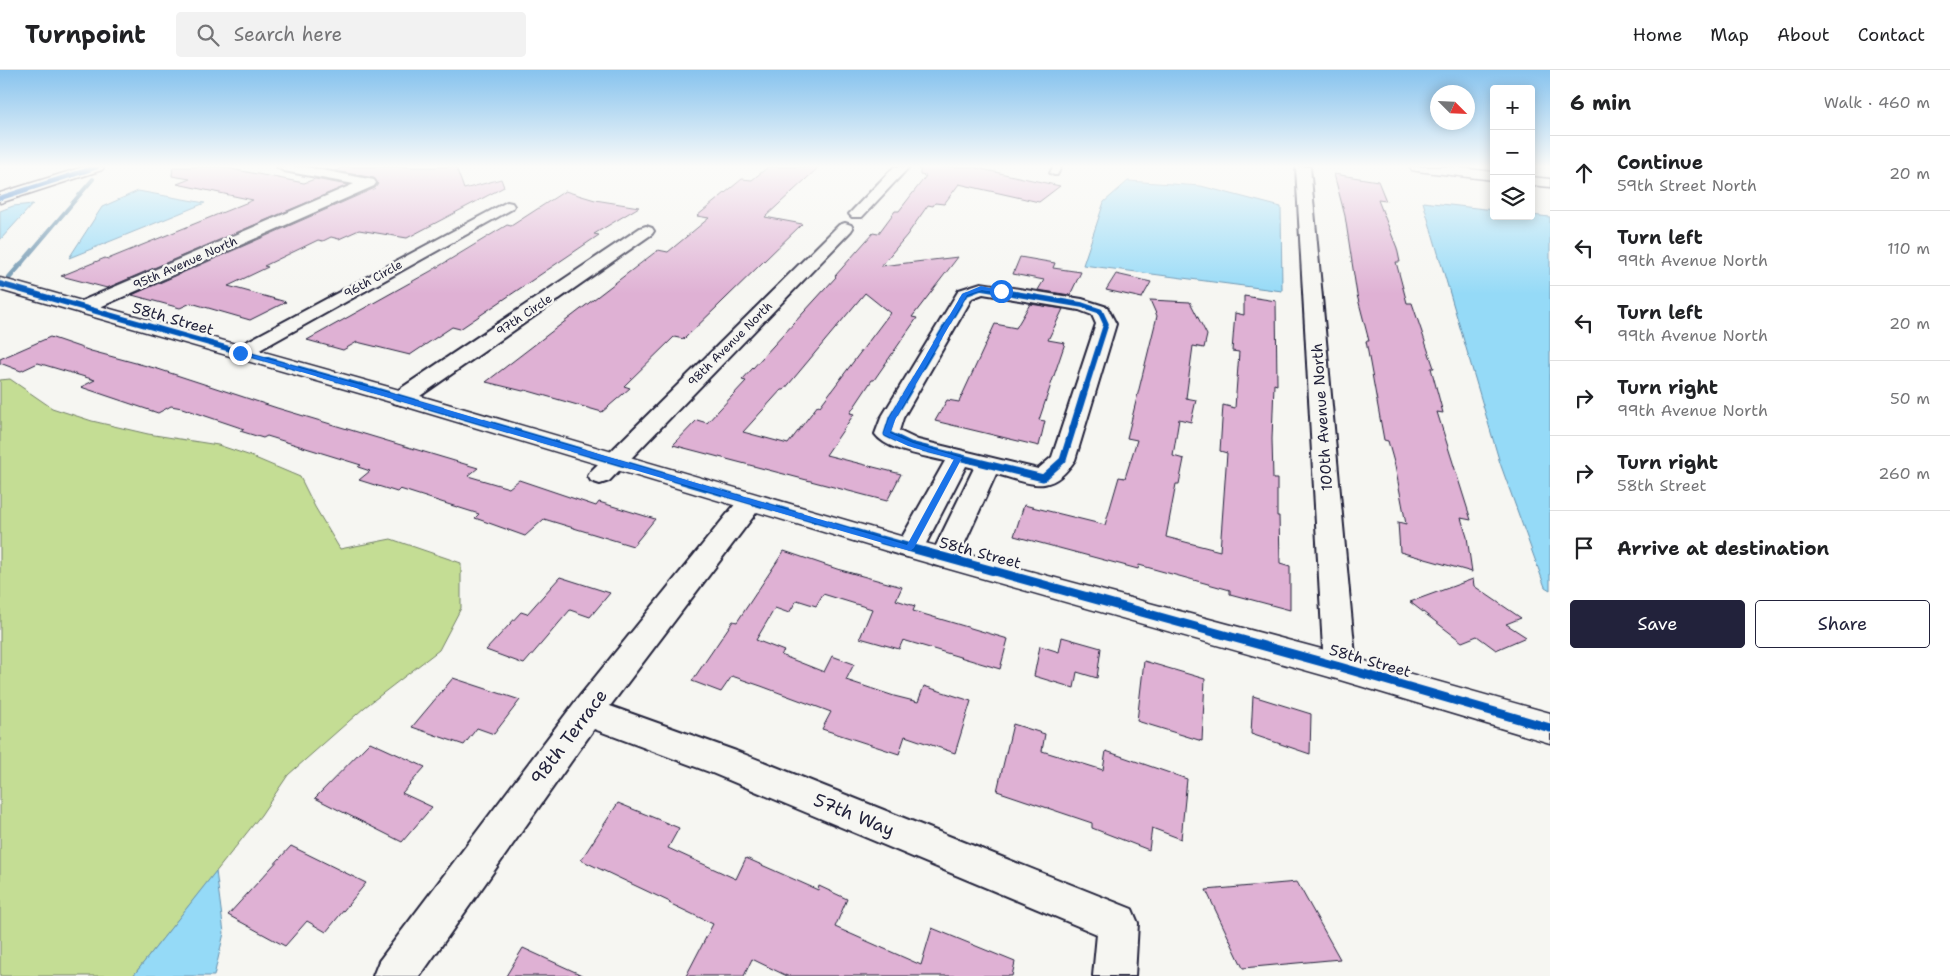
<!DOCTYPE html>
<meta charset="utf-8">
<style>
body{margin:0;font-family:"Shantell Sans",sans-serif;background:#f2f2f2;color:#202124}
.controls{position:absolute;right:15px;top:15px;display:grid;overflow:hidden;border-radius:5px;box-shadow:0 2px 12px #0003}
.controls button{width:45px;height:45px;display:grid;place-items:center;padding:0;border:0;border-bottom:1px solid #e0e0e0;background:#fff;color:#202124;font:25px sans-serif}
.compass{position:absolute;left:1430px;top:15px;width:45px;height:45px;border-radius:50%;background:#fff;box-shadow:0 2px 12px #0003;rotate:114deg}
.stop{position:absolute;width:15px;height:15px;margin:-11px;border:4px solid #1a73e8;border-radius:50%;background:#fff}
.stop.end{background:#1a73e8;border-color:#fff;box-shadow:0 1px 5px #0008}
.list{margin:0;padding:0;list-style:none}
h2{display:flex;justify-content:space-between;align-items:center;height:65px;margin:0;padding:0 20px;font-size:21px}
h2 small{font-size:16px;font-weight:400;color:#757577}
.list li{display:grid;grid-template-columns:32px 1fr auto;gap:15px;align-items:center;box-sizing:border-box;height:75px;padding:0 20px;border-top:1px solid #e0e0e0}
.list b{display:block;font-size:19px;white-space:nowrap}
.list p{margin:0;font-size:16px;white-space:nowrap;color:#757577}
.list em{font-size:16px;font-style:normal;color:#757577}
.actions{display:flex;gap:10px;padding:15px 20px}
.actions a{flex:1;padding:11px 0;border:1px solid #22223b;border-radius:5px;text-align:center;font-size:18px;color:#22223b}
.actions .main{background:#22223b;color:#fff}
.icon{flex:none;width:28px;height:28px;fill:none;stroke:currentColor;stroke-width:2;stroke-linecap:round;stroke-linejoin:round}
.map{position:relative;flex:none;width:1550px;height:906px;overflow:hidden}
header{display:flex;align-items:center;gap:30px;box-sizing:border-box;height:70px;padding:0 25px;background:#fff;border-bottom:1px solid #e0e0e0}
header strong{font-size:24px}
nav{display:flex;gap:28px;margin-inline-start:auto;font-size:18px}
.search{width:350px;height:45px;background:#f2f2f2;display:flex;align-items:center;gap:12px;box-sizing:border-box;padding:0 18px;border-radius:5px;color:#757577;font-size:19px}
main{display:flex}
aside{flex:1;background:#fff}
.map>svg:first-child{display:block}
.green{fill:#c4dd94;stroke:#738068}
.water{fill:#95daf7;stroke:#6790ac}
.lines{fill:none;stroke-linecap:round;stroke-linejoin:round}
.stream-far1{stroke:#6790ac;stroke-width:4}
.stream{stroke:#6790ac;stroke-width:5}
.building{fill:#dfb1d4;stroke:#22223b;fill-rule:evenodd}
.service-casing{stroke:#22223b;stroke-width:4}
.minor-casing{stroke:#22223b;stroke-width:4}
.tertiary-casing{stroke:#22223b;stroke-width:3}
.service{fill:#f6f6f2;fill-rule:evenodd}
.minor{fill:#f6f6f2;fill-rule:evenodd}
.tertiary{fill:#f6f6f2;fill-rule:evenodd}
.cycleway-far3-casing{stroke:#f6f6f2;stroke-width:6}
.cycleway-far2-casing{stroke:#f6f6f2;stroke-width:8}
.cycleway-far1-casing{stroke:#f6f6f2;stroke-width:10}
.cycleway-casing{stroke:#f6f6f2;stroke-width:12}
.cycleway-far3{stroke:#0057b8;stroke-width:4.5}
.cycleway-far2{stroke:#0057b8;stroke-width:5.5}
.cycleway-far1{stroke:#0057b8;stroke-width:7}
.cycleway{stroke:#0057b8;stroke-width:9}
.route{fill:#1a73e8}
.labels{text-anchor:middle;dominant-baseline:central;stroke-width:5;stroke-linejoin:round;paint-order:stroke}
.far-street-label{font-size:12px;fill:#22223b;stroke:#f6f6f2}
.street-label{font-size:15px;fill:#22223b;stroke:#f6f6f2}
.near-street-label{font-size:18px;fill:#22223b;stroke:#f6f6f2}
</style>
<header>
<strong>Turnpoint</strong>
<div class="search"><svg class="icon" aria-label="search" viewBox="0 0 24 24"><circle cx="10" cy="10" r="6"/><path d="M15 15l6 6"/></svg>Search here</div>
<nav><a>Home</a><a>Map</a><a>About</a><a>Contact</a></nav>
</header>
<main>
<div class="map">
<svg width="1550" height="906" viewBox="0 0 1550 906">
<rect width="100%" height="100%" fill="#f6f6f2"/>
<filter id="ink" filterUnits="userSpaceOnUse"><feTurbulence type="fractalNoise" baseFrequency=".02" numOctaves="2"/><feDisplacementMap in="SourceGraphic" scale="10" xChannelSelector="R" yChannelSelector="G"/><feConvolveMatrix kernelMatrix="1 2 1 2 8 2 1 2 1" color-interpolation-filters="sRGB"/></filter>
<g filter="url(#ink)">
<polygon class="green" points="10,309 52,338 92,351 148,364 218,375 248,385 300,407 315,437 340,479 391,469 461,493 461,538 439,580 365,637 288,705 261,745 133,906 0,906 0,310"/>
<g class="water">
<polygon points="1128,111 1201,116 1281,137 1282,221 1083,195 1104,132"/>
<polygon points="138,121 205,133 69,188 102,137"/>
<polygon points="1423,132 1494,140 1494,146 1531,146 1531,145 1550,147 1550,520 1545,517 1500,393"/>
<polygon points="33,134 0,170 0,141 13,136"/>
<polygon points="216,801 224,863 214,906 133,906"/>
</g>
<g class="lines">
<polyline class="stream-far1" points="20,195 93,109"/>
<polyline class="stream" points="1,217 21,194"/>
</g>
<g class="building">
<polygon points="173,97 221,97 304,113 315,109 348,115 107,218 61,206 105,188 108,189 253,130 177,114 190,109 172,106"/>
<polygon points="344,97 456,97 464,119 501,109 504,117 407,168 359,160 339,169 331,167 323,171 318,170 264,196 268,197 228,216 286,232 250,250 191,233 180,238 132,225 375,118 378,114 374,108 335,101"/>
<polygon points="768,97 819,97 765,147 802,154 684,269 674,267 624,316 630,318 602,342 525,320 523,321 486,312 658,180 668,182 709,148 697,146 742,109 752,110"/>
<path d="M920,97H972L1060,116L1039,132L959,114L944,134L935,133L933,136L928,135L907,165L881,196L958,187L912,247L917,248L874,310H872L850,343L854,344L826,385L901,404L887,431L673,375L697,350L707,353L746,311L742,310L836,207L835,206L873,163L878,164L895,141H899L926,106L920,105ZM865,223L890,243L820,336L818,335L788,374L743,362L781,320H784Z"/>
<polygon points="1334,104 1378,111 1386,131 1378,130 1397,178 1400,192 1396,192 1407,233 1412,233 1434,298 1431,298 1443,343 1437,342 1471,450 1461,448 1467,467 1472,502 1400,482 1398,452 1406,454 1395,396 1388,371 1384,370 1366,271 1369,271 1357,225 1345,146"/>
<polygon points="565,121 595,130 639,137 594,164 599,165 460,259 452,257 410,285 357,272 343,280 307,270 431,201 507,155 511,156"/>
<polygon points="1020,187 1055,193 1053,198 1081,202 1070,225 1038,220 1044,210 1013,204"/>
<polygon points="1116,204 1151,212 1142,228 1106,220"/>
<polygon points="1244,226 1276,231 1277,315 1274,314 1272,369 1273,409 1277,409 1277,446 1279,446 1280,493 1290,496 1290,540 1230,524 1230,520 1139,495 1138,499 1014,466 1024,435 1105,455 1119,407 1125,408 1137,370 1127,368 1157,246 1150,230 1190,232 1207,265 1204,278 1193,276 1186,328 1196,330 1191,352 1179,349 1173,386 1184,389 1179,414 1176,414 1166,467 1220,481 1227,383 1220,381 1223,335 1235,338 1239,282 1232,281 1235,243 1244,245"/>
<polygon points="1030,234 1063,239 1048,270 1065,273 1039,350 1045,351 1039,376 935,351 947,330 959,332 995,254 1016,258"/>
<polygon points="50,267 91,281 158,299 277,338 478,398 468,406 509,418 519,410 596,436 599,432 655,449 633,476 544,449 525,466 475,448 479,444 400,419 397,422 359,410 370,401 358,397 361,395 267,366 263,368 240,361 244,359 182,338 171,336 158,343 81,317 95,310 38,293 21,301 0,293 0,289"/>
<polygon points="784,481 837,499 902,517 896,530 915,536 913,541 1008,569 1000,599 903,570 899,579 860,568 872,539 823,524 816,536 797,530 789,543 775,538 756,570 784,581 781,585 824,602 832,586 854,594 846,610 894,626 918,632 924,616 971,631 955,683 905,666 899,684 822,659 831,642 761,616 732,606 721,622 692,611 733,551 737,552"/>
<polygon points="560,507 610,523 590,547 570,540 524,594 486,580 521,542 527,544"/>
<polygon points="1473,509 1474,516 1521,548 1506,554 1526,567 1496,580 1477,566 1462,572 1410,532"/>
<polygon points="1062,567 1101,578 1097,608 1077,602 1074,618 1034,606 1040,576 1059,582"/>
<polygon points="1144,591 1205,609 1202,671 1137,651"/>
<polygon points="453,608 520,630 494,664 477,658 464,675 412,657"/>
<polygon points="1253,626 1311,644 1310,684 1251,664"/>
<polygon points="1013,654 1045,664 1042,681 1103,700 1106,681 1187,709 1181,769 1152,758 1149,780 1092,758 1092,753 997,721"/>
<polygon points="370,672 425,697 402,723 432,737 402,772 315,728"/>
<polygon points="618,733 679,758 668,778 736,809 746,788 818,820 819,816 847,829 835,857 921,895 932,858 1015,892 1012,906 787,906 752,889 744,906 686,906 713,854 669,833 670,832 581,790"/>
<polygon points="291,776 366,813 326,862 307,851 285,876 228,845"/>
<polygon points="1297,812 1340,889 1243,898 1206,820"/>
<polygon points="523,878 584,906 506,906"/>
</g>
<g class="lines">
<defs>
<polygon id="service" points="1053,97 1061,97 1057,105 1054,105 1050,103"/>
<g id="minor">
<polygon points="277,97 306,97 369,109 374,110 376,113 374,116 91,241 84,243 77,241 75,237 77,233 354,114 284,101"/>
<polygon points="894,97 909,97 862,147 852,147 849,144 852,141"/>
<polygon points="1296,97 1310,97 1356,597 1351,606 1340,609 1329,606 1324,597"/>
<polygon points="507,132 512,133 514,136 512,139 247,287 240,289 233,287 230,283 233,279"/>
<polygon points="845,153 851,155 853,158 851,161 609,411 600,414 591,411 588,406 591,401 839,155"/>
<polygon points="646,156 652,158 654,161 652,164 410,333 402,335 394,333 391,328 394,323 640,158"/>
<path d="M981,213L1082,229L1107,237L1116,254L1075,390C1050,427 1032,413 996,404L958,488L954,495L944,497L934,495L930,488L974,398L966,396L920,485L910,487L900,485L896,478L945,391C926,386 887,381 875,364L881,348L959,220ZM983,224L1079,240L1092,245L1096,254L1052,387L1038,399L918,370L899,361L903,348L972,228Z"/>
<polygon points="750,425 759,427 763,433 759,439 610,636 736,681 1132,839 1138,853 1135,906 1093,906 1097,864 712,703 594,659 420,906 373,906 379,891 575,632 741,427"/>
</g>
<g id="tertiary">
<polygon points="83,97 104,97 102,100 0,133 0,123"/>
<polygon points="1410,97 1453,97 1494,102 1494,110 1417,101 1412,100"/>
<polygon points="1531,107 1550,109 1550,117 1531,115"/>
<polygon points="0,208 410,323 914,470 1340,584 1550,643 1550,673 1340,610 900,485 394,333 0,220"/>
</g>
</defs>
<use href="#service" class="service-casing"/>
<use href="#minor" class="minor-casing"/>
<use href="#tertiary" class="tertiary-casing"/>
<use href="#service" class="service"/>
<use href="#minor" class="minor"/>
<use href="#tertiary" class="tertiary"/>
<defs>
<polyline id="cycleway-far3" points="0,128 97,97"/>
<g id="cycleway-far2">
<polyline points="0,214 364,317"/>
<polyline points="910,317 965,224 981,218 1082,235 1100,241 1106,254 1086,317"/>
</g>
<g id="cycleway-far1">
<polyline points="360,316 886,471"/>
<polyline points="911,316 892,348 887,364 910,375 1043,408 1063,390 1086,316"/>
</g>
<polyline id="cycleway" points="882,470 1340,597 1550,658"/>
</defs>
<use href="#cycleway-far3" class="cycleway-far3-casing"/>
<use href="#cycleway-far2" class="cycleway-far2-casing"/>
<use href="#cycleway-far1" class="cycleway-far1-casing"/>
<use href="#cycleway" class="cycleway-casing"/>
<use href="#cycleway-far3" class="cycleway-far3"/>
<use href="#cycleway-far2" class="cycleway-far2"/>
<use href="#cycleway-far1" class="cycleway-far1"/>
<use href="#cycleway" class="cycleway"/>
</g>
</g>
<linearGradient id="sky" x2="0" y2="1"><stop stop-color="#87c3ee"/><stop offset="0.43" stop-color="#fbfbf9"/><stop offset="1" stop-color="#fbfbf9" stop-opacity="0"/></linearGradient>
<rect width="1550" height="224" fill="url(#sky)"/>
<polygon class="route" points="981,216 1004,221 1001,223 982,220 967,225 896,348 890,363 913,373 962,388 914,478 910,481 237,283 242,282 404,327 907,475 954,389 908,376 883,364 889,348 962,224"/>
<g class="labels">
<g class="far-street-label">
<text transform="translate(185 193) rotate(-24)">95th Avenue North</text>
<text transform="translate(373 209) rotate(-29)">96th Circle</text>
<text transform="translate(524 245) rotate(-34)">97th Circle</text>
<text transform="translate(730 274) rotate(-45)">98th Avenue North</text>
</g>
<g class="street-label">
<text transform="translate(173 249) rotate(16)">58th Street</text>
<text transform="translate(1322 347) rotate(-94)">100th Avenue North</text>
<text transform="translate(980 483) rotate(15)">58th Street</text>
<text transform="translate(1370 591) rotate(16)">58th Street</text>
</g>
<g class="near-street-label">
<text transform="translate(569 667) rotate(-53)">98th Terrace</text>
<text transform="translate(854 745) rotate(22)">57th Way</text>
</g>
</g>
</svg>
<div class="controls">
<button>+</button>
<button>−</button>
<button><svg class="icon" aria-label="layers" viewBox="0 0 24 24"><path d="M12 4l9 5-9 5-9-5zM3 14l9 5 9-5"/></svg></button>
</div>
<svg class="compass" viewBox="-18 -18 36 36"><path d="M0-13l5 13h-10z" fill="#e53935"/><path d="M0 13l5-13h-10z" fill="#757577"/></svg>
<div class="stop" style="left:1001px;top:221px"></div>
<div class="stop end" style="left:240px;top:283px"></div>
</div>
<aside>
<h2>6 min<small>Walk · 460 m</small></h2>
<ul class="list">
<li><svg class="icon" aria-label="ahead" viewBox="0 0 24 24"><path d="M12 20V5M6 11l6-6 6 6"/></svg><div><b>Continue</b><p>59th Street North</p></div><em>20 m</em></li>
<li><svg class="icon" aria-label="left" viewBox="0 0 24 24"><path d="M17 20v-9H6M10 6l-5 5 5 5"/></svg><div><b>Turn left</b><p>99th Avenue North</p></div><em>110 m</em></li>
<li><svg class="icon" aria-label="left" viewBox="0 0 24 24"><path d="M17 20v-9H6M10 6l-5 5 5 5"/></svg><div><b>Turn left</b><p>99th Avenue North</p></div><em>20 m</em></li>
<li><svg class="icon" aria-label="right" viewBox="0 0 24 24"><path d="M7 20v-9h11M14 6l5 5-5 5"/></svg><div><b>Turn right</b><p>99th Avenue North</p></div><em>50 m</em></li>
<li><svg class="icon" aria-label="right" viewBox="0 0 24 24"><path d="M7 20v-9h11M14 6l5 5-5 5"/></svg><div><b>Turn right</b><p>58th Street</p></div><em>260 m</em></li>
<li><svg class="icon" aria-label="arrive" viewBox="0 0 24 24"><path d="M6 21V4h12l-3 4 3 4H6"/></svg><div><b>Arrive at destination</b></div></li>
</ul>
<div class="actions"><a class="main">Save</a><a>Share</a></div>
</aside>
</main>
